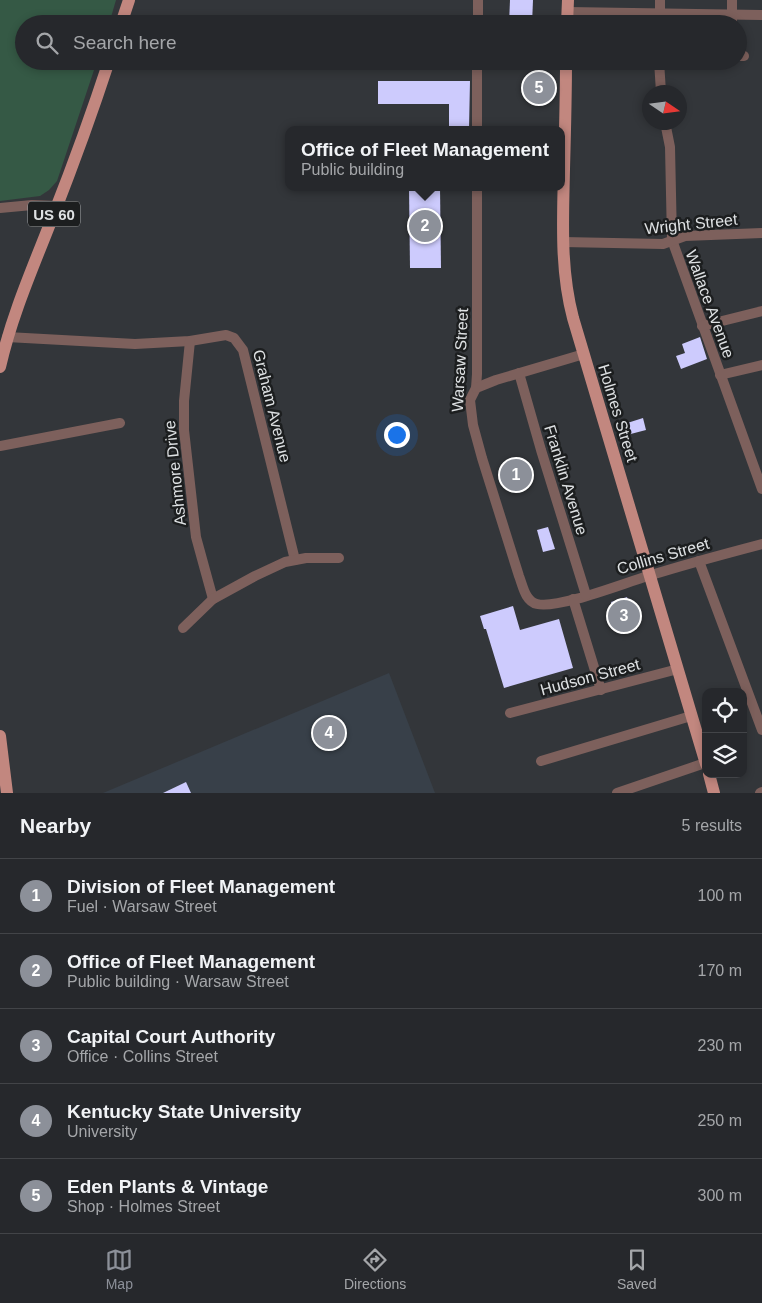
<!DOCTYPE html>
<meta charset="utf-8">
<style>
body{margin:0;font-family:Arial,sans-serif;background:#323438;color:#f1f3f6}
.controls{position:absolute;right:15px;bottom:15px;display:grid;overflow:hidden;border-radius:10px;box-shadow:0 2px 8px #0003}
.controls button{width:45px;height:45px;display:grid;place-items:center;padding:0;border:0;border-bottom:1px solid #424448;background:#26282c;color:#f1f3f6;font:25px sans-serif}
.compass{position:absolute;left:642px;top:85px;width:45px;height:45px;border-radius:50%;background:#26282c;box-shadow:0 2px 8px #0003;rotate:103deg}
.you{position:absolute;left:396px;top:434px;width:18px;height:18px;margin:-12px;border:4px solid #fff;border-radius:50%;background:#1a73e8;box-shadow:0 0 0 8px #1a73e833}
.badge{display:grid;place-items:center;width:32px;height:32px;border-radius:50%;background:#8c9099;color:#fff;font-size:16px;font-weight:700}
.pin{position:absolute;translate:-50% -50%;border:2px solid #fff;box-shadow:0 1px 5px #0006}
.popup{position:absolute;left:285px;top:126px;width:280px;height:65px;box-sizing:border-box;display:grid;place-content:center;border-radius:10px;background:#26282c;filter:drop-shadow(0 1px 4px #0005);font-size:16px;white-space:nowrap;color:#a4a6a9}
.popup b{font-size:19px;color:#f1f3f6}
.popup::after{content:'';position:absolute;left:50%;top:100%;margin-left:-10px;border:10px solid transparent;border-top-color:#26282c}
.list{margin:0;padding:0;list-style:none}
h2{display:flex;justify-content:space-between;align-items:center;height:65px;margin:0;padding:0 20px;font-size:21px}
h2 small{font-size:16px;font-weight:400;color:#a4a6a9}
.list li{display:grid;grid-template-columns:32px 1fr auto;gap:15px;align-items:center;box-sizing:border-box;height:75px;padding:0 20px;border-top:1px solid #424448}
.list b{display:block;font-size:19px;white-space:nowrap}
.list p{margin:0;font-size:16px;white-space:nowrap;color:#a4a6a9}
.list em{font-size:16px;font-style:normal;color:#a4a6a9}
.icon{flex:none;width:28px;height:28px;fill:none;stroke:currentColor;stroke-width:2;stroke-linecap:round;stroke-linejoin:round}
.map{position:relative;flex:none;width:762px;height:793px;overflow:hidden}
.search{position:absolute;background:#26282c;box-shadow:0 2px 8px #0003;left:15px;right:15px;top:15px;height:55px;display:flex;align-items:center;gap:12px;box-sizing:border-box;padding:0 18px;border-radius:28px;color:#a4a6a9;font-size:19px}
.sheet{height:440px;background:#26282c}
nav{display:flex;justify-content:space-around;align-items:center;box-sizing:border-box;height:70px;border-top:1px solid #424448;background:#26282c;font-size:14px;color:#a4a6a9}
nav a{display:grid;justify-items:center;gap:2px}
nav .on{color:#8c9099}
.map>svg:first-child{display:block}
.built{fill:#384049}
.green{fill:#355945}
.building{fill:#cdcbfd}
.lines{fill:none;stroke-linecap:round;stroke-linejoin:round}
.minor{stroke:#7d605c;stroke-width:10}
.major{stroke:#c2877f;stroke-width:12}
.labels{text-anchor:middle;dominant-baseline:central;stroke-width:5;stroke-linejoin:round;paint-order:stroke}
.shield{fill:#1c1e1f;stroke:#a4a6a8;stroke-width:1}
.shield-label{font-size:15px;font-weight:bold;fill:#dee1e3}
.street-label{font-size:16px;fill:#dee1e3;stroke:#1c1e1f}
</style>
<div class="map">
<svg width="762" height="793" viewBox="0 0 762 793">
<rect width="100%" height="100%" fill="#33363a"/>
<polygon class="built" points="389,673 435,793 103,793"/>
<polygon class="green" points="0,0 116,0 109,24 24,24 24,61 97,61 57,181 49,190 40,196 0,201"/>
<g class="building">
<polygon points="510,0 533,0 532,24 509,24"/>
<polygon points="378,81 470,81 469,130 449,130 449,104 378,104"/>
<polygon points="409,187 440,187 441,268 410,268"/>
<polygon points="700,337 707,359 681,369 676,356 685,353 682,344"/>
<polygon points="643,418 646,430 623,436 621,425"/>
<polygon points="548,527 555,549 543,552 537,530"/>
<polygon points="627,597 637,629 621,634 611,602"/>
<polygon points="513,606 520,630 559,619 573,668 504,688 486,629 484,629 480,616"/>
<polygon points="186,782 191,793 163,793"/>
</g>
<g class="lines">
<g class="minor">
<polyline points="568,12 761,15"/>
<polyline points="478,24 478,0"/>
<polyline points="660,24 660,0"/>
<polyline points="732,24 732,0"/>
<polyline points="738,56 744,56"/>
<polyline points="659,61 661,92"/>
<polyline points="665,122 670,147 672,240 762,489"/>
<polyline points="477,130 477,61"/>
<path d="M477,187V374L476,388L470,400L473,425L482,458L519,576C523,586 525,601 537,604C559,609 624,583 648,576C686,564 724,554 762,544"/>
<polyline points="0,208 32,205 57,206"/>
<polyline points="563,242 663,244 685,236 762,233"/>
<polyline points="702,326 762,311"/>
<polyline points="7,337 135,344 190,341 226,335 234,338 243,350 295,560"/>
<polyline points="190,341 184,401 184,430 196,537 213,599"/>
<polyline points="519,373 541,450 586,595"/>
<polyline points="720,375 762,365"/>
<polyline points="476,388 496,380 584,354"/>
<polyline points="0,446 120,423"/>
<polyline points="699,561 762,730"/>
<polyline points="573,599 601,690"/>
<polyline points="183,628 213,599 255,576 285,562 306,558 339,558"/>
<polyline points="510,713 678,669"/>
<polyline points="541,761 691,716"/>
<polyline points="617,793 705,763"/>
<polyline points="760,793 762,792"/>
</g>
<g class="major">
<polyline points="121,24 129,0"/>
<polyline points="567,24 568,0"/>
<path d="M566,61C566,97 565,133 564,169C563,219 560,269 573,318L706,764"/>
<path d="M0,367C12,314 34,265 53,216C73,165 92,113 109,61"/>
<polyline points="0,736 7,793"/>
<polyline points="709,774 714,793"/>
</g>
</g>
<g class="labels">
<rect class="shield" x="28" y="201.5" width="52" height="25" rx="4"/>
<g class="shield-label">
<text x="54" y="214">US 60</text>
</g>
<g class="street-label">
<text transform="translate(691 224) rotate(-6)">Wright Street</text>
<text transform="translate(710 304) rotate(70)">Wallace Avenue</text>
<text transform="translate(460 360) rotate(-87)">Warsaw Street</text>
<text transform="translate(272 406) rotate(76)">Graham Avenue</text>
<text transform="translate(618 413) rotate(73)">Holmes Street</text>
<text transform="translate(175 473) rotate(-96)">Ashmore Drive</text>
<text transform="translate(566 480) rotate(73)">Franklin Avenue</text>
<text transform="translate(663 556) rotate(-16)">Collins Street</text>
<text transform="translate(590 677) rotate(-15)">Hudson Street</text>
</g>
</g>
</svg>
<div class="controls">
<button><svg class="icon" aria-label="locate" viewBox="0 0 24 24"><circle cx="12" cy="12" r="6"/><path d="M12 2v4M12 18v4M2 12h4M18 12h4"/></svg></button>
<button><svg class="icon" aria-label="layers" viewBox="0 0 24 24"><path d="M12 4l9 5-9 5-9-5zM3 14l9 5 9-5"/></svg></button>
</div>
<svg class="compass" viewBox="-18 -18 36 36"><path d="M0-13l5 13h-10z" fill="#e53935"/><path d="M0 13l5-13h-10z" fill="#a4a6a9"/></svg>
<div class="you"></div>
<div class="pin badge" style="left:516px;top:475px">1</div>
<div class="pin badge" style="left:425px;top:226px">2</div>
<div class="popup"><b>Office of Fleet Management</b>Public building</div>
<div class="pin badge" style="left:624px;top:616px">3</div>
<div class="pin badge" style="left:329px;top:733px">4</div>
<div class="pin badge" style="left:539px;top:88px">5</div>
<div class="search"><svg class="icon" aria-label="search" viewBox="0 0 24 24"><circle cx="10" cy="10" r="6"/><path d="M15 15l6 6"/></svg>Search here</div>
</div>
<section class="sheet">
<h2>Nearby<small>5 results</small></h2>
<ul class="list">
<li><span class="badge">1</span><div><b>Division of Fleet Management</b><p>Fuel · Warsaw Street</p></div><em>100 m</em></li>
<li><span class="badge">2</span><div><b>Office of Fleet Management</b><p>Public building · Warsaw Street</p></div><em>170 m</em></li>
<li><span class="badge">3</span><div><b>Capital Court Authority</b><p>Office · Collins Street</p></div><em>230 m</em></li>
<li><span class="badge">4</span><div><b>Kentucky State University</b><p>University</p></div><em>250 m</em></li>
<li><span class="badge">5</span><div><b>Eden Plants &amp; Vintage</b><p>Shop · Holmes Street</p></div><em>300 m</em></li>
</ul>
</section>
<nav>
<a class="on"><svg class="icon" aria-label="map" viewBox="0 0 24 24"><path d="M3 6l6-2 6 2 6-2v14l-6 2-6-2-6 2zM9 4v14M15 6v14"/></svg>Map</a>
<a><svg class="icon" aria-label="directions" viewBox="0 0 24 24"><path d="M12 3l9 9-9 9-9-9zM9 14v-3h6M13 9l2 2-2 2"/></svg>Directions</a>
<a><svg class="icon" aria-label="saved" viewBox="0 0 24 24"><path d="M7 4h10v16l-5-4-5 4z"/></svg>Saved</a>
</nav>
